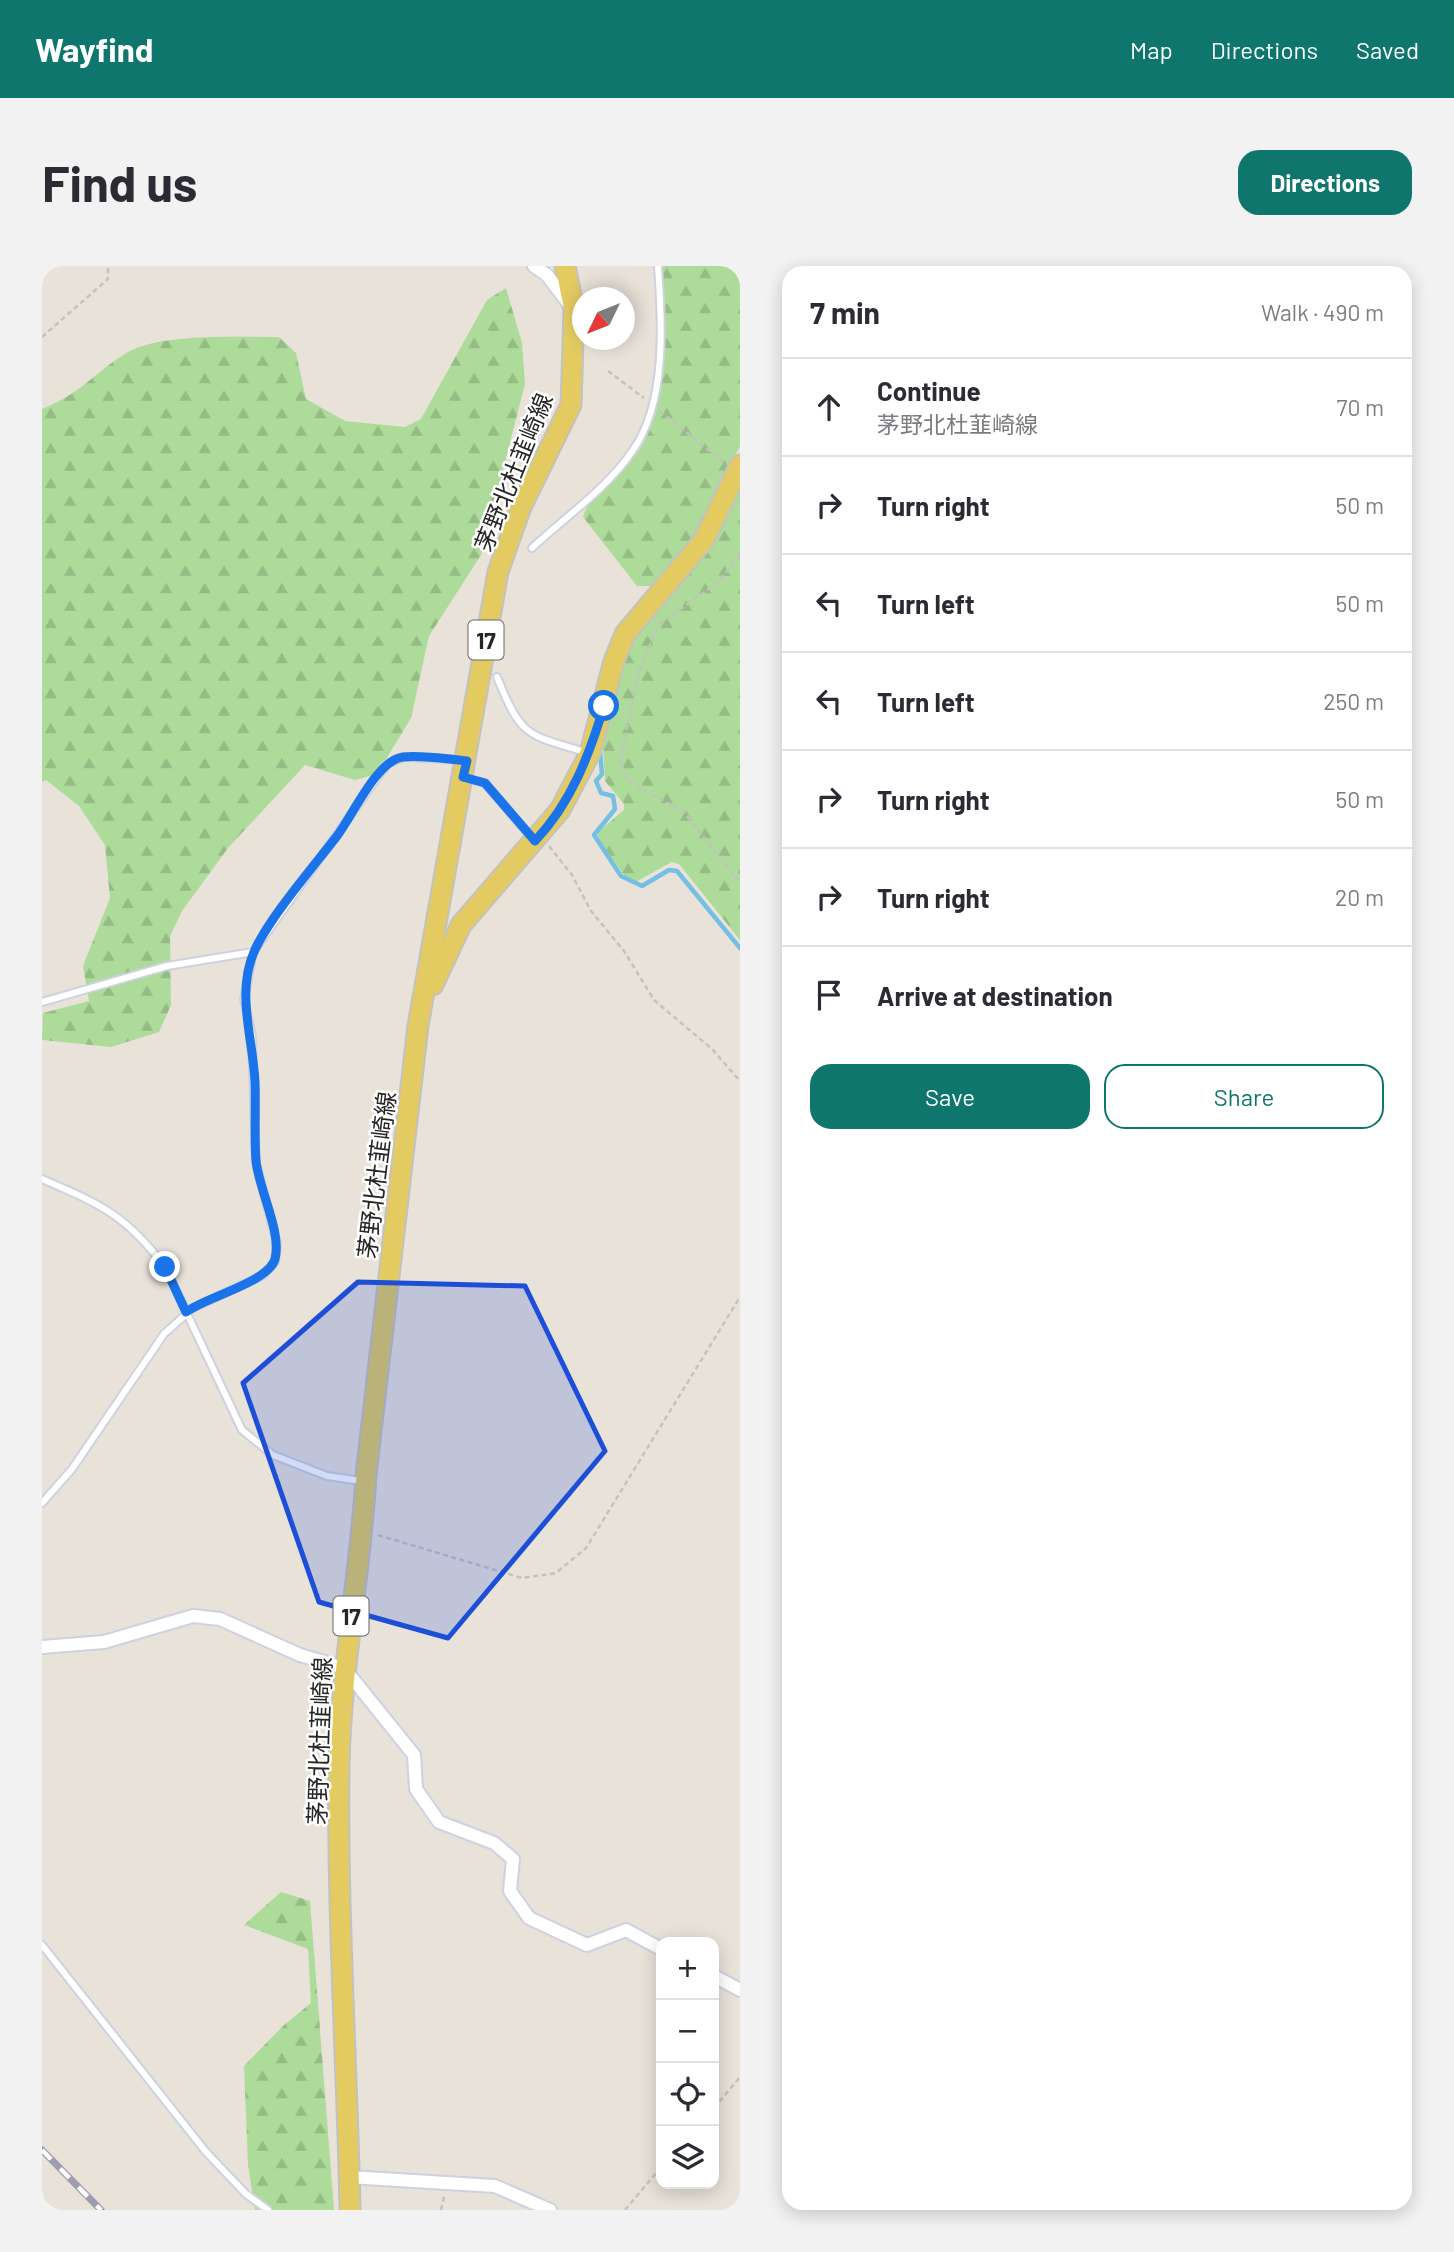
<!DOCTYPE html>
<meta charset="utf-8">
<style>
body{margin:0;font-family:Barlow,"Noto Sans JP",sans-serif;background:#f2f2f3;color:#2b2b33}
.controls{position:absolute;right:21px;bottom:21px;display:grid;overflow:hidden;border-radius:14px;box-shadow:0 4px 18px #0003}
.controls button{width:63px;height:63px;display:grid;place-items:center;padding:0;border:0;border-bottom:2px solid #e1e1e2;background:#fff;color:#2b2b33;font:35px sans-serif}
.compass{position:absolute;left:530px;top:21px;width:63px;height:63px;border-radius:50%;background:#fff;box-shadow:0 4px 18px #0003;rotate:227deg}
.stop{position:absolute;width:21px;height:21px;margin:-16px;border:5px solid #1a73e8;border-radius:50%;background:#fff}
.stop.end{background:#1a73e8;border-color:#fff;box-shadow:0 2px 7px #0008}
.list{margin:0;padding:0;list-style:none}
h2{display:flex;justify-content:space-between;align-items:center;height:91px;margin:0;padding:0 28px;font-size:30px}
h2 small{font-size:23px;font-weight:400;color:#7c7c81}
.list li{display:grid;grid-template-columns:46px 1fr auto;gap:21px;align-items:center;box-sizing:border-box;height:98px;padding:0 28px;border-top:2px solid #e1e1e2}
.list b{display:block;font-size:26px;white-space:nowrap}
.list p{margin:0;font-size:23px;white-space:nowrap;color:#7c7c81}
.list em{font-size:23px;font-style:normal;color:#7c7c81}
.actions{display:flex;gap:14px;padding:21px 28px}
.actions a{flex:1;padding:16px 0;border:2px solid #0f766e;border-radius:21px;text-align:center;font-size:24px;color:#0f766e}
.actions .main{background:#0f766e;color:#fff}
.icon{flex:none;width:38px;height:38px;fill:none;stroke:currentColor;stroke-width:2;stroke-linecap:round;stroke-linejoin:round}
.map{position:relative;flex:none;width:698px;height:1944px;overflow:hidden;border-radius:21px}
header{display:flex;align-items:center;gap:42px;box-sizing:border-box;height:98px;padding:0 35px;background:#0f766e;color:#fff}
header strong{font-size:33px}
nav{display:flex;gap:38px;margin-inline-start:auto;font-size:24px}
.intro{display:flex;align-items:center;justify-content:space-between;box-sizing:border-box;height:168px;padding:0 42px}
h1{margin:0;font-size:49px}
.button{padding:18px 32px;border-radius:21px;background:#0f766e;color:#fff;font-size:24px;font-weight:700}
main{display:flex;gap:42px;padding:0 42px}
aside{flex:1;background:#fff;border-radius:21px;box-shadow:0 4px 18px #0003}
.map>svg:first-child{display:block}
.forest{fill:url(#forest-firs)}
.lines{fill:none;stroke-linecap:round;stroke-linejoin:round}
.stream{stroke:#73c0e3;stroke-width:4.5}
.lane-casing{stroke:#ced1df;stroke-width:10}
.street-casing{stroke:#ced1df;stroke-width:16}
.primary-casing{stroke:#c2c2c2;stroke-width:23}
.path{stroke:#c2c2c2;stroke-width:2.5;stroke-dasharray:5 3.5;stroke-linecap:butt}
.lane{stroke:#fff;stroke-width:6}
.street{stroke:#fff;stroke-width:12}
.primary{stroke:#e3cb62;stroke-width:19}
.rail-casing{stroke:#9c9eaf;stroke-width:7}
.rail{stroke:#fff;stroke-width:4.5;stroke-dasharray:13;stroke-linecap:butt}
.route{stroke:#1a73e8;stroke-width:9}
.marked{fill:#1d4ed8;fill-opacity:0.2;stroke:#1d4ed8;stroke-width:5;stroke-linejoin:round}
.labels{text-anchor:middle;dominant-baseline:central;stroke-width:5;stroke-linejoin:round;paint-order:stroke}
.shield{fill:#fff;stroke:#676767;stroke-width:2}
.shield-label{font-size:23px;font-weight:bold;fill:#262626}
.street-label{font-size:24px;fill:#262626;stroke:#fff}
</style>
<header>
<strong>Wayfind</strong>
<nav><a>Map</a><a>Directions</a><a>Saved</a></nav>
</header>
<div class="intro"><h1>Find us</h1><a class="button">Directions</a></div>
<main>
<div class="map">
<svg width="698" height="1944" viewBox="0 0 698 1944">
<defs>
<pattern id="forest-firs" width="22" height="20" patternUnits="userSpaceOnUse" patternTransform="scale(1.75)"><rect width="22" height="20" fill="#addb99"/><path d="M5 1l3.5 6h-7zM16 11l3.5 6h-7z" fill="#95bc84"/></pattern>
</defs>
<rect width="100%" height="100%" fill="#e8e2d9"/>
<g class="forest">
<path d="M620,0H698V180L652,271L610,320H595L541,251C548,224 579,209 596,186C629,138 624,55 620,0Z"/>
<path d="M464,22L480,77L483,118L439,289L387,370L369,452L335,508L313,514L263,499L186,582L140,645L128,670L129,739L117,766L69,781L0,774L1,747L47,735L41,700L68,632L63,579L37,540L4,514L0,516V143C40,127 53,106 86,86C119,67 199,71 237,71L254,87L264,133L303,155L363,161L379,153L445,34Z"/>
<polygon points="698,216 698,674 637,598 629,596 594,616 584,612 555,571 557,565 582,544 582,538 563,515 561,480 582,389"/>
<polygon points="239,1626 268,1635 292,1944 213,1944 206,1898 202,1800 242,1759 269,1737 266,1683 202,1659"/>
</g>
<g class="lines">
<polyline class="stream" points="558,486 560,508 554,515 559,527 571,530 573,543 552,569 579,610 600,620 627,604 635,605 698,682"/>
<defs>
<g id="lane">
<path d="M490,282C523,251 566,222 591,184C625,136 620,55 616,0"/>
<path d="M455,411C480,473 485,468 546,487"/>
<polyline points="424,512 443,517 489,571"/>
<polyline points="0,736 125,700 211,686 345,498 362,491 421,494"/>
<path d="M0,913C58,938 84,949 123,1001L200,1164L231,1189L285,1210L319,1215"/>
<polyline points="0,1237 30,1203 122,1068 151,1042 221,1009 233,996 235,977 214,897 210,770 202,733 211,686"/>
<polyline points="0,1679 164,1886 204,1928 226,1944"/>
</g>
<g id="street">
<polyline points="492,0 505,9 527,38"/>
<polyline points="0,1381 62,1376 151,1350 178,1353 258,1389 302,1402 372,1489 374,1523 397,1556 452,1577 471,1593 468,1625 487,1652 545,1679 584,1664 619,1683"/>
<polyline points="672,1710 698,1724"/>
<polyline points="307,1911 453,1920 508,1944"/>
</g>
<g id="primary">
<polyline points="391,719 419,659 518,544 548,487 572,395 583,368 662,274 698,199"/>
<path d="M308,1944C305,1796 295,1647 297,1499C299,1401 319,1306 324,1209L376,760L456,306L479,241L529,139L532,44L523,0"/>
</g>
</defs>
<use href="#lane" class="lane-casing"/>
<use href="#street" class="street-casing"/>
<use href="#primary" class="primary-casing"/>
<g class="path">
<polyline points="0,71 66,13 66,0"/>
<polyline points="566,105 602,132"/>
<polyline points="618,145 681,196"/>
<polyline points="698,290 675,317 616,359 597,406 578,496 585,512 601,524 641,545 698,617"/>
<polyline points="507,580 530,609 549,645 582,685 612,734 670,783 698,815"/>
<polyline points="336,1269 480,1312 514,1307 544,1282 698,1031"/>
<polyline points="672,1842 698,1811"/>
<polyline points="399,1944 402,1930"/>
<polyline points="583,1944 619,1901"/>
</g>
<use href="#lane" class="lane"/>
<use href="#street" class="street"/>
<use href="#primary" class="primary"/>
<defs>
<polyline id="rail" points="0,1884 59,1944"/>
</defs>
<use href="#rail" class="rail-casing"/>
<use href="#rail" class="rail"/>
</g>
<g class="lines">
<path class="route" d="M123,1001L144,1046C164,1031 227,1016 233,993C240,966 217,924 214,895C212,869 214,842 213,816C211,773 194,727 212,686C226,653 272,600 295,570C311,549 335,494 361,491C381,489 404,493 425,495L421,511L443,517L493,575C529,537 547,490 562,440"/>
</g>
<path class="marked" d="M316,1016L483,1020L563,1185L406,1372L277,1336L201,1117Z"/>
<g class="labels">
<g class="shield">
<rect x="426.5" y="354.5" width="35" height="39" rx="5"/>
<rect x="291.5" y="1330.5" width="35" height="39" rx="5"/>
</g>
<g class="shield-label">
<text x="444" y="374">17</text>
<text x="309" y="1350">17</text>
</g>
<g class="street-label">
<text transform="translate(471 206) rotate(-68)">茅野北杜韮崎線</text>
<text transform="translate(334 909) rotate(-83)">茅野北杜韮崎線</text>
<text transform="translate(277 1475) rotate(-88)">茅野北杜韮崎線</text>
</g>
</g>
</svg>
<div class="controls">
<button>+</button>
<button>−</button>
<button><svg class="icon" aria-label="locate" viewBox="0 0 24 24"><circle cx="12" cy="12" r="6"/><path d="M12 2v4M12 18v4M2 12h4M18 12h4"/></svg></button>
<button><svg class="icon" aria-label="layers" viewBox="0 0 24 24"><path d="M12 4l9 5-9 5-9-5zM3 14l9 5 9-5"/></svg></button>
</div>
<svg class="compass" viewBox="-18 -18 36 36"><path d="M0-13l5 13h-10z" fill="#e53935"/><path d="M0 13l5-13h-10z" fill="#7c7c81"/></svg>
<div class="stop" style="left:562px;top:440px"></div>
<div class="stop end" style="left:123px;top:1001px"></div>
</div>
<aside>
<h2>7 min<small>Walk · 490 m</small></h2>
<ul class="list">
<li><svg class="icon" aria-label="ahead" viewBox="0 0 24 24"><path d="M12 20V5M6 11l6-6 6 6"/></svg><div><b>Continue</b><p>茅野北杜韮崎線</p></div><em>70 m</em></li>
<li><svg class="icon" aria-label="right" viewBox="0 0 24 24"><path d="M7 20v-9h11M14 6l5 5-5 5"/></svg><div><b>Turn right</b></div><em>50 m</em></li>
<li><svg class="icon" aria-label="left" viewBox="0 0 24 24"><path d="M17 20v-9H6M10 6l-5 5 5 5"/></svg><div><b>Turn left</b></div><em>50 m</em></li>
<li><svg class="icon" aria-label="left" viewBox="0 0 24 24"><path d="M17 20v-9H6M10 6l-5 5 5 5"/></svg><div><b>Turn left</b></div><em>250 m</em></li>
<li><svg class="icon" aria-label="right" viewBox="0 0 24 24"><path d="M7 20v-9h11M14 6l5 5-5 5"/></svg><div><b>Turn right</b></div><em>50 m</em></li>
<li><svg class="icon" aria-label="right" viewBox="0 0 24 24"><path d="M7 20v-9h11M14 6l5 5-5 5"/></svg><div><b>Turn right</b></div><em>20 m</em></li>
<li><svg class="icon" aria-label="arrive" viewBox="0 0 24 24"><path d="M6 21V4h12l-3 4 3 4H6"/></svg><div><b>Arrive at destination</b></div></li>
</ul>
<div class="actions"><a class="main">Save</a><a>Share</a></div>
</aside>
</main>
